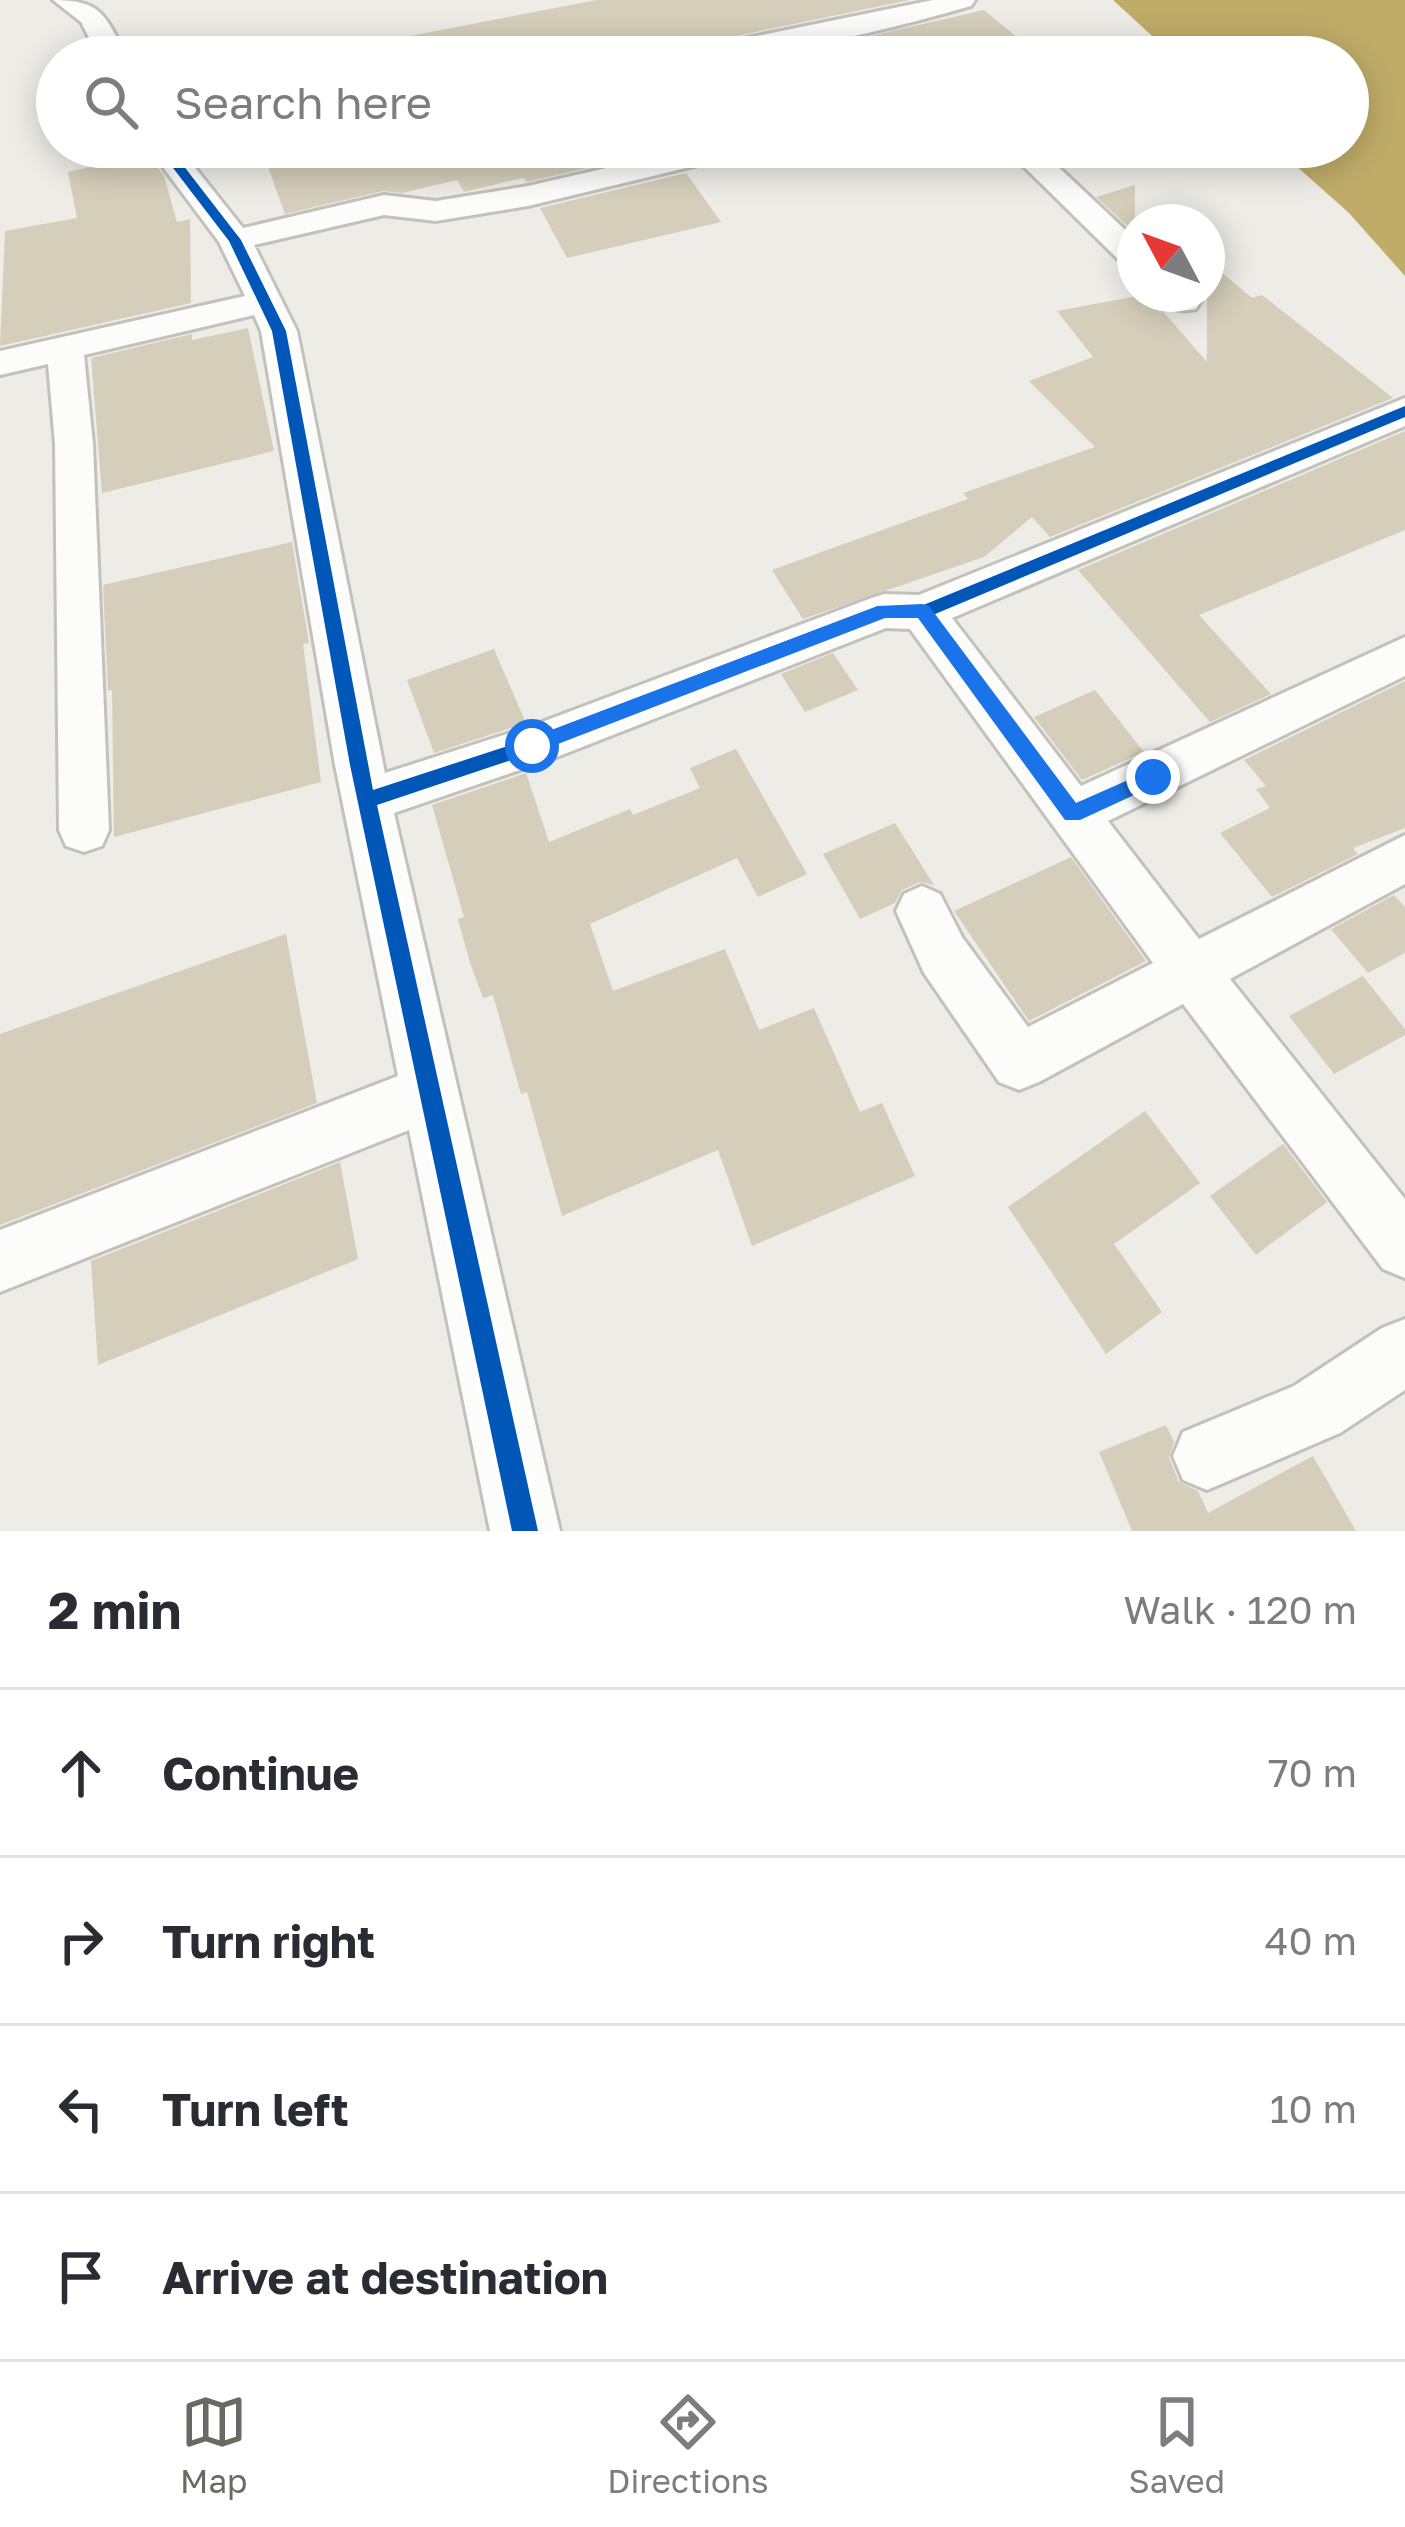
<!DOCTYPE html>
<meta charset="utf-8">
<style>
body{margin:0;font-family:"Golos Text",sans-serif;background:#f2f2f3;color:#2b2b33}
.compass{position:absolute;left:1117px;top:204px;width:108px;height:108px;border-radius:50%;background:#fff;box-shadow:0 6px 30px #0003;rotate:311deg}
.stop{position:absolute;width:36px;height:36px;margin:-27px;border:9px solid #1a73e8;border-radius:50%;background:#fff}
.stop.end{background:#1a73e8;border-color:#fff;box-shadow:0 3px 12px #0008}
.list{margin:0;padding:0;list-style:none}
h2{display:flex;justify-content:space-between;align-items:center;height:156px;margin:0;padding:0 48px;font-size:51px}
h2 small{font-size:39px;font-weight:400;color:#7c7c81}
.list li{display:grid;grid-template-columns:78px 1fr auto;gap:36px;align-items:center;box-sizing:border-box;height:168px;padding:0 48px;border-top:3px solid #e1e1e2}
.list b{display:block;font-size:45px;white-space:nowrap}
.list em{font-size:39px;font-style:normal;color:#7c7c81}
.icon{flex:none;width:66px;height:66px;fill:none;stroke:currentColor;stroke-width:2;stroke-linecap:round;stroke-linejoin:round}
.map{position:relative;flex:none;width:1405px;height:1531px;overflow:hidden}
.search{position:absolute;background:#fff;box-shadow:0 6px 30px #0003;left:36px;right:36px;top:36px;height:132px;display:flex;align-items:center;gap:30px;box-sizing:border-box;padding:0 42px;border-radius:66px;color:#7c7c81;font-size:45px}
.sheet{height:828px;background:#fff}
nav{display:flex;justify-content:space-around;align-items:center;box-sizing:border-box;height:168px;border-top:3px solid #e1e1e2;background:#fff;font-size:33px;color:#7c7c81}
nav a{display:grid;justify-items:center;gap:6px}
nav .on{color:#6a6964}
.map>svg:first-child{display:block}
.water{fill:#bfac69}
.building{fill:#d4ceba}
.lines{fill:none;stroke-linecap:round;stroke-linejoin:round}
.minor-casing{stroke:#c3c1bc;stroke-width:6}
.minor{fill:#fcfcfb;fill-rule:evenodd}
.cycleway-casing{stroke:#fff;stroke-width:8}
.cycleway{fill:#0057b8;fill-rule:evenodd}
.route{fill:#1a73e8}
</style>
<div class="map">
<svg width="1405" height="1531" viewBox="0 0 1405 1531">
<rect width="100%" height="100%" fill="#eeece6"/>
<polygon class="water" points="1113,0 1405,0 1405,276 1349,213 1275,147 1348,147 1348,57 1175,57"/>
<g class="building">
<polygon points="597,0 910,0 692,45 675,57 390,57 389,40"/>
<polygon points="984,10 1041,57 756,57 827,46"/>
<polygon points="321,147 668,147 669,149 527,182 523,178 464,192 457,180 402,193 383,191 285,214 265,159"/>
<polygon points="148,154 164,176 177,222 190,219 191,303 0,346 5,231 77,218 68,172"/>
<polygon points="686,173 721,222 567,258 540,208"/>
<polygon points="1135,185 1135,233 1096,197"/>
<polygon points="1207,260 1252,298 1262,295 1393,398 1050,537 1032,517 984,557 803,619 772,570 968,499 963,493 1095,447 1029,381 1093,357 1057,311 1148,294 1207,362"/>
<polygon points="248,328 274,451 102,493 91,358 192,334 192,340"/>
<polygon points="1405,431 1405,530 1199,615 1271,694 1210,722 1078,570"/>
<polygon points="292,542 309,643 303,644 321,782 114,837 112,690 108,691 103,585"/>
<polygon points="494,649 526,723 434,753 407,680"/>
<polygon points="833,653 858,690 805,712 781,674"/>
<polygon points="1405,681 1405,828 1353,848 1358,854 1272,897 1220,833 1270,808 1256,789 1266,786 1244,760"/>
<polygon points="1095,690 1144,752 1082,780 1034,717"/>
<polygon points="736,749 807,874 758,897 737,858 590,924 613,991 725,949 759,1030 814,1008 860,1112 882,1103 915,1176 752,1246 718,1150 562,1216 527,1092 521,1094 493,995 483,998 470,963 458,919 464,917 432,805 526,773 549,842 630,809 633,815 700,788 690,768"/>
<polygon points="895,823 934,885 920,882 902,890 895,903 860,919 823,854"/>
<polygon points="1071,857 1146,961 1029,1021 954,911"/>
<polygon points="1394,895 1405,907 1405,953 1368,973 1331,929"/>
<polygon points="286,934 317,1103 0,1225 0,1034"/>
<polygon points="1363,976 1405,1029 1405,1035 1334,1074 1289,1016"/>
<polygon points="1145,1111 1200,1183 1114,1244 1162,1312 1106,1354 1008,1207"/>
<polygon points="1283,1144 1327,1202 1256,1255 1210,1196"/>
<polygon points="340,1162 358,1259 98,1365 91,1261"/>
<polygon points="1166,1425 1174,1442 1169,1458 1179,1482 1198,1491 1208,1513 1313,1456 1356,1531 1132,1531 1099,1452"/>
</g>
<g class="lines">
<defs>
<g id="minor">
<path d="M53,0C103,0 105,16 127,57H99L81,22Z"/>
<path d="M933,0H975L971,6C876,33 778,57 679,57L693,49Z"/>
<polygon points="148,147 243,147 239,153 193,165 243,228 384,195 436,201 528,186 698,147 752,147 748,153 528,206 436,221 384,215 254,245 297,331 385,773 526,728 869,599 884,594 919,595 1405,398 1405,426 952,618 1081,786 1405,637 1405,676 1108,821 1199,939 1405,835 1405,884 1230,979 1405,1199 1405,1278 1383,1269 1183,1004 1039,1082 1019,1090 999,1082 924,973 896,911 904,894 922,886 940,894 962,937 1028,1027 1153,963 910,629 886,628 549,760 394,813 560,1531 490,1531 409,1130 0,1292 0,1230 398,1076 335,765 261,331 254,315 84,355 93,444 109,830 102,846 84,852 66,846 59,830 55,444 48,364 0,375 0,351 245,296 219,242"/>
<polygon points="1004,147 1037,147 1135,239 1135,267 1123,264"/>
<path d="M1159,294H1197L1201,301L1196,309C1179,313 1169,309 1159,294Z"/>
<polygon points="1405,1319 1405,1390 1340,1433 1207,1490 1183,1480 1173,1456 1183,1432 1294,1386 1382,1328"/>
</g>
</defs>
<use href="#minor" class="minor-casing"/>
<use href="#minor" class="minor"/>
<defs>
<polygon id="cycleway" points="157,147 169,147 241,240 286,331 373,790 529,739 878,606 921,606 1405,406 1405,417 928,617 885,617 538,751 377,805 538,1531 512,1531 350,765 272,331 229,241"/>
</defs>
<use href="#cycleway" class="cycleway-casing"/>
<use href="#cycleway" class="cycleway"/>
</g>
<polygon class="route" points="922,604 929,606 1076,803 1153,769 1162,777 1160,783 1080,820 1065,820 918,618 885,618 532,754 522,746 525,740 878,606"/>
</svg>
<svg class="compass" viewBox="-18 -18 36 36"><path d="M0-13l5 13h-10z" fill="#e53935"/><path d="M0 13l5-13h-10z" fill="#7c7c81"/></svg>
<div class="stop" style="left:532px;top:746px"></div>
<div class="stop end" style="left:1153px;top:777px"></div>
<div class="search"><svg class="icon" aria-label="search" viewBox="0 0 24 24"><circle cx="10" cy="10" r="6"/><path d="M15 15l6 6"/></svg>Search here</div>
</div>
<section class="sheet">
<h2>2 min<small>Walk · 120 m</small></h2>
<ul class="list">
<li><svg class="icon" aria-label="ahead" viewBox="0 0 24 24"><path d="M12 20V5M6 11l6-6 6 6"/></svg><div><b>Continue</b></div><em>70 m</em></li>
<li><svg class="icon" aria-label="right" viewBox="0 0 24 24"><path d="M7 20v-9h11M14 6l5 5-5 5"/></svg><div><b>Turn right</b></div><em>40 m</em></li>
<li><svg class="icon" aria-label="left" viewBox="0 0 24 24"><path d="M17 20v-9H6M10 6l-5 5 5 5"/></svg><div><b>Turn left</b></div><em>10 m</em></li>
<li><svg class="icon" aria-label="arrive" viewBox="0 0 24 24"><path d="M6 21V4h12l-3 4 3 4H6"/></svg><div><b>Arrive at destination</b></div></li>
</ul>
</section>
<nav>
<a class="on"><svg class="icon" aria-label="map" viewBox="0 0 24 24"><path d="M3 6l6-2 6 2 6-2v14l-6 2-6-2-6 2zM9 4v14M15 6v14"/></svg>Map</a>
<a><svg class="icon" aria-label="directions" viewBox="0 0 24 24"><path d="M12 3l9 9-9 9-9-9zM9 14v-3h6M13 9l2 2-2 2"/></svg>Directions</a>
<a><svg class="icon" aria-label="saved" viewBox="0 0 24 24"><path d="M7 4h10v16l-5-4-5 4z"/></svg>Saved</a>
</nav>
